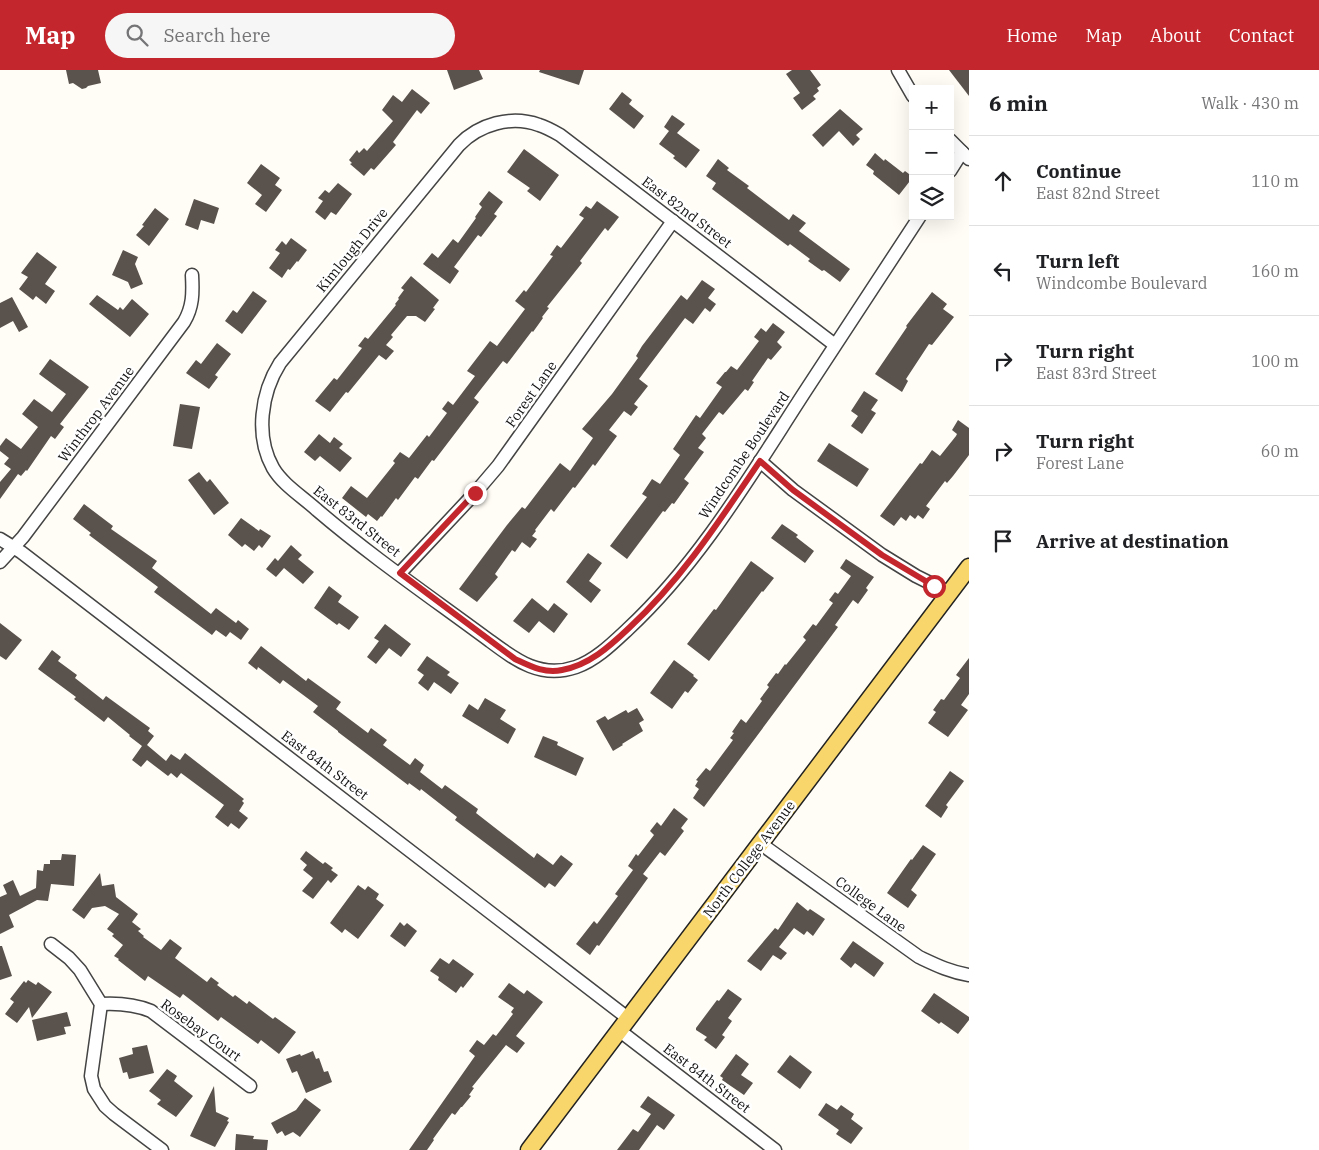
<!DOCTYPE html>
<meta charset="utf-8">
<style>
body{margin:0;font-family:"IBM Plex Serif",serif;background:#f6f6f6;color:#202124}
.controls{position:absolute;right:15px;top:15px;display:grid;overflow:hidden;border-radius:0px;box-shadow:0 5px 20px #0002}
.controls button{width:45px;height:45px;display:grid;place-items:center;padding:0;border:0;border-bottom:1px solid #e0e0e0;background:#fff;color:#202124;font:25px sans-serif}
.stop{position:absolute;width:15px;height:15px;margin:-11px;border:4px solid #c4262e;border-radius:50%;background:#fff}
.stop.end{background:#c4262e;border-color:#fff;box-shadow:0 1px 5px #0008}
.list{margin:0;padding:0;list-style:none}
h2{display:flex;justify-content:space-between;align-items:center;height:65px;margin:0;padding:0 20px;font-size:21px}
h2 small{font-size:16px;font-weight:400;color:#757577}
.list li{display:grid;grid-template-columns:32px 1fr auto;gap:15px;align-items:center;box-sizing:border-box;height:90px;padding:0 20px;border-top:1px solid #e0e0e0}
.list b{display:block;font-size:19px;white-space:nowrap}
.list p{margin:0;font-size:16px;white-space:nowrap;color:#757577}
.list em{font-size:16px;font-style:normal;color:#757577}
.icon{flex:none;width:28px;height:28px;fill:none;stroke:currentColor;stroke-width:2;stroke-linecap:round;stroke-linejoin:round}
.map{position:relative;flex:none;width:969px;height:1080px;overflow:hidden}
header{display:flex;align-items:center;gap:30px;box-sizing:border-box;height:70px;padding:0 25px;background:#c4262e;color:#fff}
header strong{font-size:24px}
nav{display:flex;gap:28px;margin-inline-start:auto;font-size:18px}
.search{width:350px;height:45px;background:#f6f6f6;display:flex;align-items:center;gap:12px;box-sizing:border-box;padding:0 18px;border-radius:28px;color:#757577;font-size:19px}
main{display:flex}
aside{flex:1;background:#fff}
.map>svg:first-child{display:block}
.building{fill:#5a524d}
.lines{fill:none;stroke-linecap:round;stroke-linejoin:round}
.minor-casing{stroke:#444;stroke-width:15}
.major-casing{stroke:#222;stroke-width:19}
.minor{stroke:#fff;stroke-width:12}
.major{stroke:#f9d66b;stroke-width:16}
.route{stroke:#c4262e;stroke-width:6}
.labels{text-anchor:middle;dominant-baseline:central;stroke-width:5;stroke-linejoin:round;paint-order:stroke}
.street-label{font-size:14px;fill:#111;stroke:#fff}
</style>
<header>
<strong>Map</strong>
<div class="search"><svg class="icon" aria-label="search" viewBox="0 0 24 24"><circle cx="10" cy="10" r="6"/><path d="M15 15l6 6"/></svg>Search here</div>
<nav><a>Home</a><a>Map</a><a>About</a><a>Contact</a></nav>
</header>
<main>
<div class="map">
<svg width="969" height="1080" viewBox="0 0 969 1080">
<rect width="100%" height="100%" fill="#fffdf5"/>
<g class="building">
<polygon points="66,0 98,0 101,13 88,16 86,18 82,19 73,13 69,14"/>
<polygon points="447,0 479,0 483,9 454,20"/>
<polygon points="540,0 584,0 579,15 539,2"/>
<polygon points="792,0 810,0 821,15 817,18 819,21 813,26 816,29 802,40 793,28 800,23 786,4"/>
<polygon points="949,0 969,0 969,26"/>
<polygon points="412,19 430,33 421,44 417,40 393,72 396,75 374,100 371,98 364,106 350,94 352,93 349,90 357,80 359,83 364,78 367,81 393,51 382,40 393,25 402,32"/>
<polygon points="622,22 632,30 629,34 644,46 634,59 609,39"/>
<polygon points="840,39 863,59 856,65 860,69 853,76 839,61 823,77 812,65"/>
<polygon points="672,45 685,54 677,63 700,80 686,98 673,88 675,86 659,74 669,61 664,57"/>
<polygon points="524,79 559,105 540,131 527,121 530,118 507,102"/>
<polygon points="875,83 884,91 885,89 903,103 905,101 913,107 899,125 873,104 874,101 866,95"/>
<polygon points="718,89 729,98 727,100 749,116 747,118 789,150 793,144 806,153 799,161 850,199 840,212 824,200 822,201 808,191 810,189 790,174 788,176 712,119 716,113 706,106"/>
<polygon points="261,94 280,108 275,115 282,120 266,142 255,134 262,125 247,113"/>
<polygon points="338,113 352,124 336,145 331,142 325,150 315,142 323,131 318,128 325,120 329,123"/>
<polygon points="489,121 503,132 494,144 497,146 481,167 478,165 454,197 459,201 450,214 423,194 432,183 438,188 453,169 458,173 476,148 475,147 482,137 479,134"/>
<polygon points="194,129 219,138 214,154 201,150 198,160 185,155"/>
<polygon points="597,131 619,147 608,161 605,158 580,191 582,193 547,237 549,238 542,247 543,248 533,262 532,261 507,294 503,291 474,328 479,332 434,391 432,390 418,409 415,407 398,430 396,428 382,447 381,446 377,451 368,444 366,447 342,428 351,416 367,428 395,393 393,391 400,382 409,388 427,365 429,367 447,343 442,339 448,331 453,335 475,306 467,301 490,271 497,276 525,239 515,231 524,220 526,222 553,186 550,185 557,175 561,178 584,148 579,145 586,136 591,139"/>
<polygon points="155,138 169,149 149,176 136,165 144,156 142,155"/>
<polygon points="291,168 307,180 298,192 297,191 290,200 288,199 282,208 269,198 280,183 275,180 282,171 286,175"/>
<polygon points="123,180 138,187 135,194 143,214 131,219 128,212 112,205"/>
<polygon points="37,182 57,197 45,214 55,221 46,234 36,226 33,230 19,219 28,207 21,203"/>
<polygon points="411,206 439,230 433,238 435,239 425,252 416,246 407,246 391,265 393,267 386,275 394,281 386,290 379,285 348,323 346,322 330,342 315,331 334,308 337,310 362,278 358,276 365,267 368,269 396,235 395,234 399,229 398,228 404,220 401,218"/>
<polygon points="702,210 715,219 708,228 716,234 710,242 705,238 693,254 685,248 639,309 648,316 634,334 638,337 631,346 624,341 609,360 617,366 595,396 593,394 575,418 573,417 554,442 551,439 535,460 536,461 532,466 537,469 530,478 522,472 515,482 512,480 495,504 498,507 477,532 459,519 507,455 522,437 525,439 560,393 570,401 593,368 582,359 612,324 638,288 636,286 642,276 681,225 687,230"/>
<polygon points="253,221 267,231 242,264 225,251 233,240 237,243"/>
<polygon points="932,222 947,234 943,239 954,247 932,275 929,274 906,309 908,311 902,322 875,304 907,257 906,256"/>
<polygon points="97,225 118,240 120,237 123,240 132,229 149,244 130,267 89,234"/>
<polygon points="12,227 28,257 19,262 13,251 0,258 0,233"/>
<polygon points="773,253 785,262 777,272 782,277 771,290 768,288 752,311 754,312 748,321 745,319 723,345 719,342 702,364 706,368 698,378 704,382 684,409 689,413 674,434 672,433 665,442 663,441 627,489 610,476 647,427 642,424 652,409 660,414 680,385 673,379 696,345 700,348 722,317 716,313 725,302 726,302 731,296 737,300 759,271 754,267 761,258 766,262"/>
<polygon points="217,273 231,284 215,305 218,307 209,319 186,303 196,290 201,294"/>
<polygon points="50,289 89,317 60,354 64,357 55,369 51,366 27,401 26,400 21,406 18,404 0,429 0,412 11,399 4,394 9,388 0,381 0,376 6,368 21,379 38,357 22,344 34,329 52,342 66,324 39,304"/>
<polygon points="864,321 878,330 871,340 876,343 862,364 851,356 858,346 851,341"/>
<polygon points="180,334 200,337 192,379 173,376"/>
<polygon points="958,350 969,358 969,385 953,406 947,413 945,411 926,436 930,439 923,449 918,445 915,449 910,445 906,451 901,447 894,456 880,446 920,393 922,394 932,380 940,386 956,366 957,364 952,360"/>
<polygon points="319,364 330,373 334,367 343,374 339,378 352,388 340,402 320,386 315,391 304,382"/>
<polygon points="829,373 869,399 857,417 817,391"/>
<polygon points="199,402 207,412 210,409 229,433 214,445 188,410"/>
<polygon points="84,434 113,456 111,459 157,491 152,498 211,544 216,538 236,553 238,550 249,559 241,570 230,562 226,567 216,560 212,565 154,522 158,517 89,465 91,463 73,449"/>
<polygon points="241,448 259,461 260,459 271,466 262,478 259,475 254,481 245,474 242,477 228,465"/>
<polygon points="782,454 798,465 796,467 814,481 805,493 771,468"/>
<polygon points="291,475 302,485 298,489 314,502 303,514 284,498 276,507 266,499 275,488 278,491"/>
<polygon points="588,483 602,493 589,511 601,520 591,533 566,512"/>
<polygon points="846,489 874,507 866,518 868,520 858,534 853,530 835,555 838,557 704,737 693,728 699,719 695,716 698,711 696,710 706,698 710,701 733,670 730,668 734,663 732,662 741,649 746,653 762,631 760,629 769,617 767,615 776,603 778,604 785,594 786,595 806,570 803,567 813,554 816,556 833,533 829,530 835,522 838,524 851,506 840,498"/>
<polygon points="751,491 774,508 763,522 762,521 709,591 687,574 714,539 716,540"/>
<polygon points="329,516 342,526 338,532 359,547 349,560 339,553 337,555 314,538"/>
<polygon points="532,528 548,541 554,533 568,544 554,563 539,551 529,563 513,551"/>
<polygon points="0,553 22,570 6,590 0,586"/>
<polygon points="385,554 411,574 401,587 389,578 376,594 367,587 379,571 374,568"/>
<polygon points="261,576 306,611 308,608 341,632 336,639 368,663 371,658 387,670 383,675 410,695 415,688 424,695 420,702 442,719 445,715 478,739 476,743 534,788 537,783 553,795 561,785 573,794 555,817 549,813 545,818 455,750 457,747 421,719 420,721 409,713 408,715 338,662 338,661 313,642 318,636 283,610 280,614 258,597 257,600 248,593"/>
<polygon points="52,580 61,587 58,591 77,605 75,608 103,630 106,626 150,658 148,661 154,666 147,675 166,691 171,684 180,690 185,683 244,729 242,731 244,733 239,741 248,748 239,759 231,753 228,757 215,747 224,735 181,703 177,708 171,703 168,706 147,690 141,697 132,690 142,676 129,666 130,665 108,647 104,652 74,629 76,627 38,599"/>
<polygon points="427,586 450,602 447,605 459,613 451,624 434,612 428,621 418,613 424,605 417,600"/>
<polygon points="969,588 969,624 961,635 968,640 948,667 928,653 936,642 933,640 941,629 944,630 960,608 956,605"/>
<polygon points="674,590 694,605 693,606 698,610 688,623 685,621 672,639 650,623"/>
<polygon points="485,628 506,640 500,649 516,659 508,674 462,646 469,634 478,640"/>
<polygon points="637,638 644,650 639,653 643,661 622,674 623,675 613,681 596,651 605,646 608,650 626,640 628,643"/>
<polygon points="543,666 558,672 557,675 584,688 576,706 534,687"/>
<polygon points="950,701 964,711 946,735 948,737 941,748 925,736"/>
<polygon points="674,738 688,749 681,758 684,761 665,786 660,782 643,804 648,808 599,876 597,875 590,885 576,874 594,851 597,854 618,826 615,824 633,800 628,796 636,784 638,786 654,765 650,761 657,752 661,756"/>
<polygon points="923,775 936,784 911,820 917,825 908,838 887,823 911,789 912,790"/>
<polygon points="306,781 323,794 325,792 333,798 331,800 338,805 331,813 328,810 313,829 302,821 313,808 303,800 307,795 300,789"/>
<polygon points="62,784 76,785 74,816 51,814 48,831 37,830 9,845 14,857 0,864 0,827 7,824 3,815 13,810 20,826 36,818 37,800 43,801 44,794 50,794 50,790 61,790"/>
<polygon points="100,803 102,816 114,814 116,827 138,844 132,852 141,859 138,861 144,866 143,867 161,880 170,869 182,878 175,888 207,912 211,907 219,913 217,915 233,927 235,925 247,934 249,931 273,949 275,947 296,962 279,984 261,970 258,974 221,947 218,951 183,924 180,928 148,906 145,911 118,890 119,889 114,886 123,875 112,866 114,864 107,859 119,844 105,836 92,838 84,849 72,840"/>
<polygon points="358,815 365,820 368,816 379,824 376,829 384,835 358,869 345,859 342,863 330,853"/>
<polygon points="797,832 808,841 810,839 825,849 813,866 807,861 804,865 794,858 779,877 787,883 781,890 773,885 761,901 747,891 775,858 778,860"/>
<polygon points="400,852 404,856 407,853 417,861 405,877 390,866"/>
<polygon points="853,871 884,893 874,907 855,893 851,898 840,889"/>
<polygon points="0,876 2,876 12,906 0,910"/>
<polygon points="440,888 449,894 453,889 474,904 463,918 461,916 456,923 438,910 439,907 430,901"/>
<polygon points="28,910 36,915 38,912 52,922 32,948 29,937 17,953 5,944 14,932 10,929 24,911 26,913"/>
<polygon points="509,913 524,924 527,920 543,932 516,966 525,973 517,983 506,975 472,1017 474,1018 469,1025 471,1026 462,1037 461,1037 455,1045 452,1043 433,1069 434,1070 427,1080 409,1080 475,986 469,981 477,970 484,975 493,964 496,966 513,944 511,942 514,938 498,927"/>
<polygon points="728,919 742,929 728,948 732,951 722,965 725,967 716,979 704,970 707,967 696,960 696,958 717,930 719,931"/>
<polygon points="934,923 969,947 969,950 958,964 941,952 939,954 921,941"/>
<polygon points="67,942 71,956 64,957 66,964 37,971 32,950"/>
<polygon points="147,975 154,1003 129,1009 127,1002 123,1003 119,988 133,984 132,978"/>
<polygon points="313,981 316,989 319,988 324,1002 328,1001 332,1012 306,1023 297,1001 292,1003 286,989 300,984 301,986"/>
<polygon points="736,984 749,994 741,1005 753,1013 744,1025 722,1010 723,1008 720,1006"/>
<polygon points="790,985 812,1002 800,1019 777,1002"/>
<polygon points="167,999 177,1006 174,1011 193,1026 176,1047 157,1034 161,1030 149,1021"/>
<polygon points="214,1016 216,1042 229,1048 227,1051 229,1052 215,1077 190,1066"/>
<polygon points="648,1026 675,1045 664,1060 657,1055 639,1080 617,1080 633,1059 638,1062 651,1044 640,1037"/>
<polygon points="305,1028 321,1040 300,1067 293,1062 285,1066 282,1061 277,1064 271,1053 296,1040"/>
<polygon points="826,1033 837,1040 841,1035 854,1044 851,1049 863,1058 851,1074 836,1064 839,1060 818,1045"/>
<polygon points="236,1064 254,1066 253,1069 268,1070 267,1080 235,1080"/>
</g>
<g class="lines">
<defs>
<g id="minor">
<polyline points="898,0 913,26"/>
<polyline points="950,70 969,89"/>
<polyline points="950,101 962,82"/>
<path d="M835,275L560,65C553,61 546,57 539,55C511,45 479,54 459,75L280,293C261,323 255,366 273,398C283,415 303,427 317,440C372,487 432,528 490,571C517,591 541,609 576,597C596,590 613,573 628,559C701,491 752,403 806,320C844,262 882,204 920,146"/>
<polyline points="760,391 793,420 882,485 916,506 950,523"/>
<polyline points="0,469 21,482 629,949"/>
<path d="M0,492L23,467L184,252C193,237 193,223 192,205"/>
<polyline points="400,503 475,423 498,396 673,151"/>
<path d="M761,774L919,887C936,895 950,902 969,905"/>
<polyline points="51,874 69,888 80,900 101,934 91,1006 94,1019 105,1036 114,1044 162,1080"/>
<path d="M101,934C119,933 134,934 151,941L250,1016"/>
<polyline points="620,961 775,1080"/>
</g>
<polyline id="major" points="529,1080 969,497"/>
</defs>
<use href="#minor" class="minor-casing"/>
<use href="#major" class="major-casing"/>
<use href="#minor" class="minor"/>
<use href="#major" class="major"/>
</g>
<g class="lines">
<path class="route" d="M475,423L400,503L515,589C530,596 545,604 562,600C589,595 609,577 629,558C682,509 720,450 760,391L793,420L882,485L934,516"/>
</g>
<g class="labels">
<g class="street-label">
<text transform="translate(687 142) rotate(37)">East 82nd Street</text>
<text transform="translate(352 180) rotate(-51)">Kimlough Drive</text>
<text transform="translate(531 324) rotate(-55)">Forest Lane</text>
<text transform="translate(96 344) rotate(-53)">Winthrop Avenue</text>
<text transform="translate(744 385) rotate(-56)">Windcombe Boulevard</text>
<text transform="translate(357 451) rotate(38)">East 83rd Street</text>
<text transform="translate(325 695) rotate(37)">East 84th Street</text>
<text transform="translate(749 789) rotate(-53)">North College Avenue</text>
<text transform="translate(871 834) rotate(36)">College Lane</text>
<text transform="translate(201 960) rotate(36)">Rosebay Court</text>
<text transform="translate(707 1008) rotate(37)">East 84th Street</text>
</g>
</g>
</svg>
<div class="controls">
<button>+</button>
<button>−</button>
<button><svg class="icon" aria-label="layers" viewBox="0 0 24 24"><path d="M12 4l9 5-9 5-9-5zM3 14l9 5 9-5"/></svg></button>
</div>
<div class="stop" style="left:934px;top:516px"></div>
<div class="stop end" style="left:475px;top:423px"></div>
</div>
<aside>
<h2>6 min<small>Walk · 430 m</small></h2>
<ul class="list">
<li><svg class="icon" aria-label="ahead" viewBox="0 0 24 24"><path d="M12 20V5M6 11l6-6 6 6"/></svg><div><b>Continue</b><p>East 82nd Street</p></div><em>110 m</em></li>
<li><svg class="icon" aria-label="left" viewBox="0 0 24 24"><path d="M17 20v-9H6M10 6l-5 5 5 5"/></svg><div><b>Turn left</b><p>Windcombe Boulevard</p></div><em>160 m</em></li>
<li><svg class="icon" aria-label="right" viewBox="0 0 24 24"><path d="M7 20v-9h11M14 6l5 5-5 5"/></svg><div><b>Turn right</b><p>East 83rd Street</p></div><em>100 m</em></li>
<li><svg class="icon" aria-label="right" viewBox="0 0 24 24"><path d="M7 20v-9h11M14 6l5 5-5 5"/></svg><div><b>Turn right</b><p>Forest Lane</p></div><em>60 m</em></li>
<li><svg class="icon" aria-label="arrive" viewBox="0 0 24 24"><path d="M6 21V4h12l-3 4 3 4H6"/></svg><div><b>Arrive at destination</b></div></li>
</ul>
</aside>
</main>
